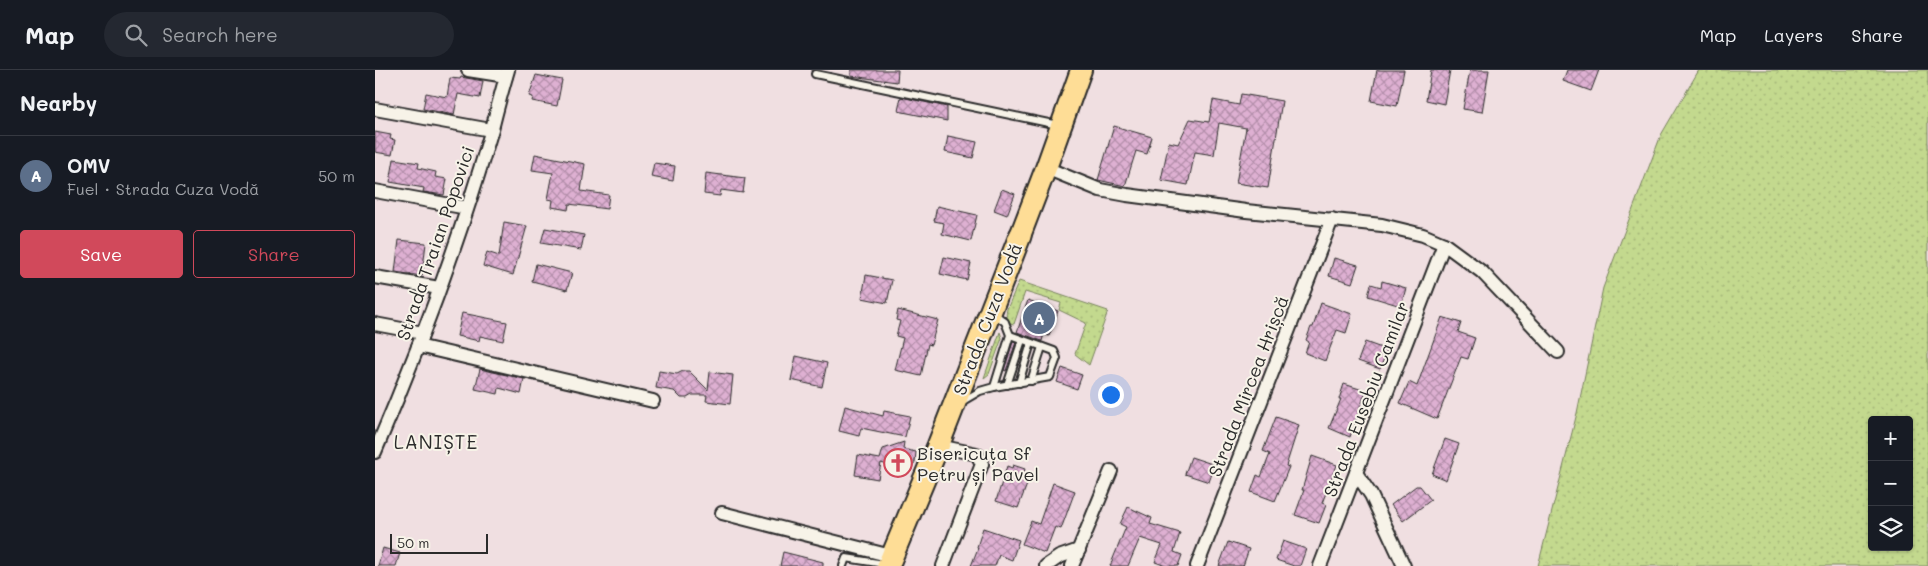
<!DOCTYPE html>
<meta charset="utf-8">
<style>
body{margin:0;font-family:Mali,sans-serif;background:#242831;color:#f1f3f6}
.controls{position:absolute;right:15px;bottom:15px;display:grid;overflow:hidden;border-radius:5px;box-shadow:0 1px 4px #0004}
.controls button{width:45px;height:45px;display:grid;place-items:center;padding:0;border:0;border-bottom:1px solid #363941;background:#171b24;color:#f1f3f6;font:25px sans-serif}
.scale{position:absolute;left:15px;bottom:12px;width:98px;box-sizing:border-box;padding-left:5px;border:2px solid #2b2b2b;border-top:0;font-size:14px;line-height:18px;white-space:nowrap;color:#2b2b2b;-webkit-text-stroke:4px #f7f3e8;paint-order:stroke}
.you{position:absolute;left:735px;top:324px;width:18px;height:18px;margin:-12px;border:4px solid #fff;border-radius:50%;background:#1a73e8;box-shadow:0 0 0 8px #1a73e833}
.badge{display:grid;place-items:center;width:32px;height:32px;border-radius:50%;background:#d1495b;color:#fff;font-size:16px;font-weight:700}
.pin{position:absolute;translate:-50% -50%;border:2px solid #fff;box-shadow:0 1px 5px #0006}
.list{margin:0;padding:0;list-style:none}
h2{display:flex;justify-content:space-between;align-items:center;height:65px;margin:0;padding:0 20px;font-size:21px}
h2 small{font-size:16px;font-weight:400;color:#9ea1a6}
.list li{display:grid;grid-template-columns:32px 1fr auto;gap:15px;align-items:center;box-sizing:border-box;height:80px;padding:0 20px;border-top:1px solid #363941}
.list b{display:block;font-size:19px;white-space:nowrap}
.list p{margin:0;font-size:16px;white-space:nowrap;color:#9ea1a6}
.list em{font-size:16px;font-style:normal;color:#9ea1a6}
.actions{display:flex;gap:10px;padding:15px 20px}
.actions a{flex:1;padding:11px 0;border:1px solid #d1495b;border-radius:5px;text-align:center;font-size:18px;color:#d1495b}
.actions .main{background:#d1495b;color:#fff}
.icon{flex:none;width:28px;height:28px;fill:none;stroke:currentColor;stroke-width:2;stroke-linecap:round;stroke-linejoin:round}
.map{position:relative;flex:none;width:1553px;height:496px;overflow:hidden}
header{display:flex;align-items:center;gap:30px;box-sizing:border-box;height:70px;padding:0 25px;background:#171b24;border-bottom:1px solid #363941}
header strong{font-size:24px}
nav{display:flex;gap:28px;margin-inline-start:auto;font-size:18px}
.search{width:350px;height:45px;background:#242831;display:flex;align-items:center;gap:12px;box-sizing:border-box;padding:0 18px;border-radius:28px;color:#9ea1a6;font-size:19px}
main{display:flex}
aside{flex:1;background:#171b24}
.map>svg:first-child{display:block}
.grass{fill:url(#grass-dots);stroke:#77825c;fill-rule:evenodd}
.building{fill:url(#building-cross-hatch);stroke:#2b2b2b}
.lines{fill:none;stroke-linecap:round;stroke-linejoin:round}
.service-casing{stroke:#2b2b2b;stroke-width:10}
.minor-casing{stroke:#2b2b2b;stroke-width:16}
.primary-casing{stroke:#2b2b2b;stroke-width:24}
.trunk-casing{stroke:#2b2b2b;stroke-width:25}
.service{stroke:#f7f3e8;stroke-width:6}
.minor{stroke:#f7f3e8;stroke-width:12}
.primary{stroke:#fedd96;stroke-width:20}
.trunk{stroke:#fedd96;stroke-width:21}
.labels{text-anchor:middle;dominant-baseline:central;stroke-width:4;stroke-linejoin:round;paint-order:stroke}
.street-label{font-size:18px;fill:#2b2b2b;stroke:#f7f3e8}
.poi-label{font-size:18px;fill:#2b2b2b;stroke:#f7f3e8;text-anchor:start}
.neighbourhood-label{font-size:19px;letter-spacing:1px;fill:#2b2b2b;stroke:#f7f3e8}
</style>
<header>
<strong>Map</strong>
<div class="search"><svg class="icon" aria-label="search" viewBox="0 0 24 24"><circle cx="10" cy="10" r="6"/><path d="M15 15l6 6"/></svg>Search here</div>
<nav><a>Map</a><a>Layers</a><a>Share</a></nav>
</header>
<main>
<aside>
<h2>Nearby<small></small></h2>
<ul class="list">
<li><span class="badge" style="background:#5c6f8a">A</span><div><b>OMV</b><p>Fuel · Strada Cuza Vodă</p></div><em>50 m</em></li>
</ul>
<div class="actions"><a class="main">Save</a><a>Share</a></div>
</aside>
<div class="map">
<svg width="1553" height="496" viewBox="0 0 1553 496">
<defs>
<pattern id="grass-dots" width="8" height="8" patternUnits="userSpaceOnUse" patternTransform="scale(1.25)"><rect width="8" height="8" fill="#c3d98e"/><path d="M2 2h.1M6 6h.1" fill="none" stroke="#a8ba7b" stroke-width="1.8" stroke-linecap="round"/></pattern>
<pattern id="building-cross-hatch" width="8" height="8" patternUnits="userSpaceOnUse" patternTransform="scale(1.25)"><rect width="8" height="8" fill="#deb0d2"/><path d="M0 0l8 8M0 8l8-8" fill="none" stroke="#b48fab"/></pattern>
</defs>
<rect width="100%" height="100%" fill="#f0dfe1"/>
<filter id="ink" filterUnits="userSpaceOnUse"><feTurbulence type="fractalNoise" baseFrequency=".02" numOctaves="2"/><feDisplacementMap in="SourceGraphic" scale="10" xChannelSelector="R" yChannelSelector="G"/><feConvolveMatrix kernelMatrix="1 2 1 2 8 2 1 2 1" color-interpolation-filters="sRGB"/></filter>
<g filter="url(#ink)">
<g class="grass">
<path d="M1324,0H1553V496H1163L1202,343L1228,218L1286,65ZM1497,350H1534V477H1497Z"/>
<polygon points="644,211 733,241 714,295 700,284 711,253 684,240 686,233 650,222 639,254 635,253 631,244 632,239"/>
<polygon points="625,262 627,268 614,304 609,308"/>
</g>
<g class="building">
<polygon points="476,0 523,0 522,12 476,6"/>
<polygon points="1002,0 1029,0 1022,36 996,31"/>
<polygon points="1056,0 1075,0 1069,34 1051,30"/>
<polygon points="1095,0 1114,0 1107,42 1088,39"/>
<polygon points="1192,0 1224,0 1216,21 1188,11"/>
<polygon points="161,5 187,10 182,36 157,31 158,27 154,26"/>
<polygon points="86,7 108,11 105,28 83,24 79,45 48,39 51,23 72,27 75,8 85,9"/>
<polygon points="866,24 907,31 893,118 861,113 871,58 844,53 839,85 820,82 813,115 786,110 794,72 803,74 815,49 834,52 838,30 864,35"/>
<polygon points="526,27 572,37 572,51 523,41"/>
<polygon points="739,56 777,67 772,84 761,81 750,116 723,110"/>
<polygon points="0,62 16,65 15,69 20,70 17,85 0,82"/>
<polygon points="573,66 602,72 598,88 570,82"/>
<polygon points="160,84 210,94 206,121 234,125 232,139 194,134 193,140 177,137 178,130 173,129 178,103 157,100"/>
<polygon points="19,89 44,93 43,98 61,102 60,107 72,109 69,125 48,122 49,118 15,112"/>
<polygon points="279,93 300,96 298,111 276,107"/>
<polygon points="331,103 370,108 368,123 346,120 345,126 329,124"/>
<polygon points="627,119 640,124 632,145 619,140"/>
<polygon points="562,136 602,145 596,171 567,164 569,153 559,151"/>
<polygon points="129,152 152,156 138,205 108,196 112,182 124,186"/>
<polygon points="170,158 209,165 206,180 166,173"/>
<polygon points="24,170 51,173 47,206 20,202"/>
<polygon points="569,187 596,193 592,210 565,204"/>
<polygon points="959,188 983,195 977,213 954,206"/>
<polygon points="161,194 197,203 192,220 157,211"/>
<polygon points="491,205 517,210 512,233 487,228"/>
<polygon points="1007,211 1031,218 1026,236 993,226 996,214 1006,217"/>
<polygon points="653,230 683,241 674,266 669,264 667,271 642,262"/>
<polygon points="946,233 977,244 971,263 962,260 950,291 930,283 934,272 931,270 936,257 938,257"/>
<polygon points="523,240 563,250 556,275 553,274 546,306 520,300 528,268 521,266 525,251 521,250"/>
<polygon points="87,243 132,252 128,271 105,266 104,271 82,266"/>
<polygon points="1067,247 1086,253 1083,262 1100,268 1093,289 1086,287 1062,349 1025,333 1034,312 1042,316"/>
<polygon points="638,272 641,272 631,301 629,300"/>
<polygon points="990,272 1012,280 1005,299 983,291"/>
<polygon points="421,286 452,293 447,317 416,310"/>
<polygon points="687,298 707,305 702,319 682,312"/>
<polygon points="105,299 149,309 146,324 124,318 123,324 100,319"/>
<polygon points="284,301 302,304 308,301 314,301 333,320 335,302 358,305 355,334 331,331 332,325 317,325 312,328 306,328 299,321 281,318"/>
<polygon points="969,314 991,321 975,367 954,358 966,329 964,329"/>
<polygon points="470,336 508,346 509,341 535,346 530,367 486,358 484,366 464,361"/>
<polygon points="901,347 924,355 911,396 914,397 900,431 876,422 882,405 886,407 895,384 888,381"/>
<polygon points="1070,369 1084,374 1071,410 1057,404"/>
<polygon points="529,372 528,379 541,382 540,392 535,400 527,399 506,393 503,409 480,405 483,385 505,389 508,379"/>
<polygon points="937,386 962,395 947,433 951,435 944,453 920,445 929,420 927,420"/>
<polygon points="816,387 840,395 834,412 810,404"/>
<polygon points="638,395 650,399 649,402 656,404 643,438 621,431 632,396 637,398"/>
<polygon points="678,413 700,421 686,459 680,457 670,483 647,474 656,451 664,454"/>
<polygon points="1041,416 1045,416 1056,430 1028,451 1016,435"/>
<polygon points="753,437 777,448 775,454 805,463 799,482 807,485 803,496 791,496 780,492 787,475 765,468 753,496 735,496 751,457 745,454"/>
<polygon points="608,458 644,470 637,490 624,485 620,496 596,496 603,478 602,477"/>
<polygon points="908,471 931,479 925,496 919,496 901,490"/>
<polygon points="853,472 874,479 868,496 844,496"/>
<polygon points="8,478 25,483 21,496 3,496"/>
<polygon points="408,482 448,492 448,496 405,496"/>
</g>
<g class="lines">
<defs>
<g id="service">
<polyline points="440,4 683,55"/>
<polyline points="656,311 667,277"/>
<polyline points="644,313 656,273"/>
<polyline points="632,315 647,270"/>
<polyline points="619,317 675,307 682,288 679,281 635,265"/>
<polyline points="588,331 605,321 619,317 635,265 630,252 618,243"/>
<polyline points="468,496 471,488 509,494"/>
</g>
<g id="minor">
<polyline points="93,0 131,6"/>
<polyline points="0,39 116,60"/>
<polyline points="671,98 725,120 752,125 871,141 1007,155 1048,165 1069,174 1107,202 1183,282"/>
<polyline points="0,121 92,138"/>
<polyline points="0,207 64,218"/>
<polyline points="0,254 48,263"/>
<polyline points="43,276 278,331"/>
<polyline points="563,376 602,384 607,394 568,496"/>
<path d="M0,382C45,277 85,169 117,59C122,39 127,20 133,0"/>
<polyline points="981,403 996,425 1029,496"/>
<polyline points="347,443 516,486"/>
<polyline points="671,496 684,487 704,480"/>
<polyline points="697,496 736,401"/>
<polyline points="822,496 957,149"/>
<polyline points="945,496 1069,174"/>
</g>
<polyline id="primary" points="645,166 671,98 706,0"/>
<polyline id="trunk" points="513,496 563,376 645,166"/>
</defs>
<use href="#service" class="service-casing"/>
<use href="#minor" class="minor-casing"/>
<use href="#primary" class="primary-casing"/>
<use href="#trunk" class="trunk-casing"/>
<use href="#service" class="service"/>
<use href="#minor" class="minor"/>
<use href="#primary" class="primary"/>
<use href="#trunk" class="trunk"/>
</g>
</g>
<defs>
<symbol id="church-ring" viewBox="-11 -11 22 22"><circle r="9.5" fill="#f7f3e8" stroke="#d1495b" stroke-width="1.5"/><path d="M-1.2-6h2.4v3.5h3.3v2.4h-3.3V6h-2.4V-.1h-3.3v-2.4h3.3Z" fill="#d1495b"/></symbol>
</defs>
<g fill-rule="evenodd">
<use href="#church-ring" x="507" y="377" width="32" height="32"/>
</g>
<g class="labels">
<g class="street-label">
<text transform="translate(60 173) rotate(-71)">Strada Traian Popovici</text>
<text transform="translate(612 249) rotate(-69)">Strada Cuza Vodă</text>
<text transform="translate(873 316) rotate(-69)">Strada Mircea Hrișcă</text>
<text transform="translate(991 329) rotate(-69)">Strada Eusebiu Camilar</text>
</g>
<g class="poi-label">
<text x="542" y="383">Bisericuța Sf<tspan x="542" dy="21">Petru și Pavel</tspan></text>
</g>
<g class="neighbourhood-label">
<text x="61" y="371">LANIȘTE</text>
</g>
</g>
</svg>
<div class="controls">
<button>+</button>
<button>−</button>
<button><svg class="icon" aria-label="layers" viewBox="0 0 24 24"><path d="M12 4l9 5-9 5-9-5zM3 14l9 5 9-5"/></svg></button>
</div>
<div class="scale">50 m</div>
<div class="you"></div>
<div class="pin badge" style="left:664px;top:248px;background:#5c6f8a">A</div>
</div>
</main>
